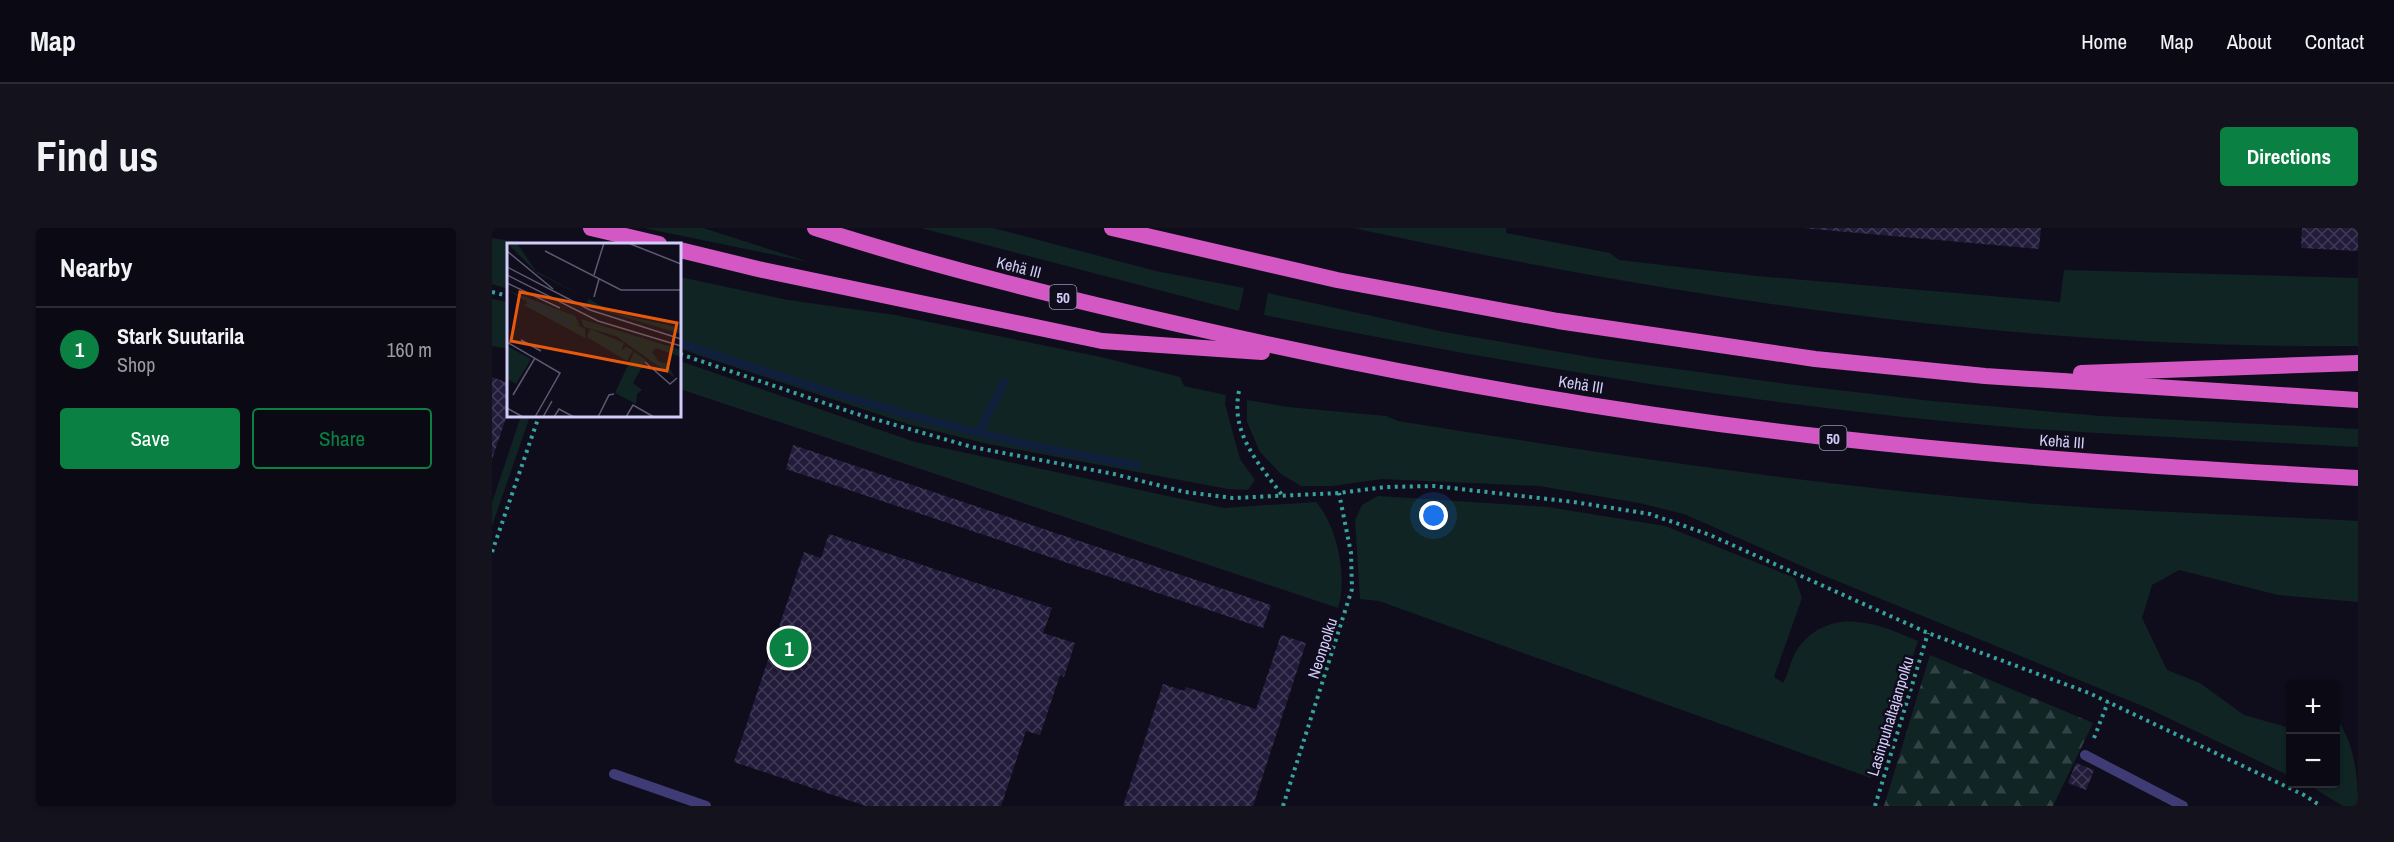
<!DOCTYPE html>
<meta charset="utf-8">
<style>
body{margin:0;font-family:"Archivo Narrow",sans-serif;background:#14131d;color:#f1f3f6}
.controls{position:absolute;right:18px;bottom:18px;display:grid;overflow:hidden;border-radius:6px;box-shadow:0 2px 4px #0004}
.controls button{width:54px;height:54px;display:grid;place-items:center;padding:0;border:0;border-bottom:2px solid #2b2b34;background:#0b0a14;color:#f1f3f6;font:30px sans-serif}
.you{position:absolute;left:942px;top:288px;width:21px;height:21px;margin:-15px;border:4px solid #fff;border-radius:50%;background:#1a73e8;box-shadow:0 0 0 9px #1a73e833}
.badge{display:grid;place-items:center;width:39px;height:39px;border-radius:50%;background:#0b8043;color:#fff;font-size:20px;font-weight:700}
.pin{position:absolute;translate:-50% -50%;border:3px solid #fff;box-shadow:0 2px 6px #0006}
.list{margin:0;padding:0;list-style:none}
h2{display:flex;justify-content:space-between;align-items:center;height:78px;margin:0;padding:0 24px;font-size:26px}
h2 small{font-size:20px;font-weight:400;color:#9a9aa0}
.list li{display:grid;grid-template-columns:39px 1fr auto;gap:18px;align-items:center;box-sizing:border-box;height:84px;padding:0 24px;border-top:2px solid #2b2b34}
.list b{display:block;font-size:22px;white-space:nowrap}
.list p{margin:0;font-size:20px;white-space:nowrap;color:#9a9aa0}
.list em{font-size:20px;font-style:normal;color:#9a9aa0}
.actions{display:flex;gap:12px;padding:18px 24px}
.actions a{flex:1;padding:14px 0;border:2px solid #0b8043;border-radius:6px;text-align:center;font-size:21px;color:#0b8043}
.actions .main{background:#0b8043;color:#fff}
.map{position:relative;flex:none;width:1866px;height:578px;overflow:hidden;border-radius:6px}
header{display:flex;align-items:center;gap:36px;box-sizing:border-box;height:84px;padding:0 30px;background:#0b0a14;border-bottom:2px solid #2b2b34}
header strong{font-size:28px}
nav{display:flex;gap:33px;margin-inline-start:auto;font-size:21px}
.intro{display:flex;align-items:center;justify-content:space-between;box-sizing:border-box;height:144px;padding:0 36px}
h1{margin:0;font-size:42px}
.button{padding:15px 27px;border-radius:6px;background:#0b8043;color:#fff;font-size:21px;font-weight:700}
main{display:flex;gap:36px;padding:0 36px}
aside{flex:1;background:#0b0a14;border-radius:6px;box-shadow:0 2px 4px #0004}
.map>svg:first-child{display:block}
.grass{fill:#102424}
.forest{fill:url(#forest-firs)}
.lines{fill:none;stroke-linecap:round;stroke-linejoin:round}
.stream{stroke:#10203c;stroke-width:8}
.building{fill:url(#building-cross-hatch)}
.path{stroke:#38a29d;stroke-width:4;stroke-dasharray:3 4.5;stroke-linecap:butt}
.service{stroke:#3f3c75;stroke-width:10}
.trunk{stroke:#d458c4;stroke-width:16}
.labels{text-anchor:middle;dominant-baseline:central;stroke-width:5;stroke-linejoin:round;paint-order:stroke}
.shield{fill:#0f0d1b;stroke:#9893b7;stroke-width:1.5}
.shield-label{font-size:15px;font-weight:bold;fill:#d2ccfa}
.street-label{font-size:16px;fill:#d2ccfa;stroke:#0f0d1b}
.inset-river{fill:none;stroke:#10203c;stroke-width:3}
.inset-road{fill:none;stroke:#5d5974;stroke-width:1.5}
.view{fill:#e8590c;fill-opacity:0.15;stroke:#e8590c;stroke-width:3}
.inset-edge{fill:none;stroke:#d2ccfa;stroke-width:3}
</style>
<header>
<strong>Map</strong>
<nav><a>Home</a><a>Map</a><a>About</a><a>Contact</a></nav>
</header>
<div class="intro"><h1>Find us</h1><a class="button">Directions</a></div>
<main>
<aside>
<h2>Nearby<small></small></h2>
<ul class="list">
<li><span class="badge">1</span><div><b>Stark Suutarila</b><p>Shop</p></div><em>160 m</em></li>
</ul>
<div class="actions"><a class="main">Save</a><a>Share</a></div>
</aside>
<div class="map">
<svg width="1866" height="578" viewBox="0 0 1866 578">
<defs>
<pattern id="forest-firs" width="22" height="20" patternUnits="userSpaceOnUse" patternTransform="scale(1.5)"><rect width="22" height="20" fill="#102424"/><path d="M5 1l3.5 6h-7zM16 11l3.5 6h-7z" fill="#324345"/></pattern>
<pattern id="building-cross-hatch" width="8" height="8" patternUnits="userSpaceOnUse" patternTransform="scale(1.5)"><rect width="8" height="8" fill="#221b3a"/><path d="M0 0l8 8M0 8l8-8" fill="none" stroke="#413b57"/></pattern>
</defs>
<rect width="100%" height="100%" fill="#0f0d1b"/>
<g class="grass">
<polygon points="152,0 211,0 317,34"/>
<polygon points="429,0 501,0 664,43 752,60 747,83"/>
<path d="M861,0H1014V5L1118,25L1127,32L1265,48L1568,74L1572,42L1866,50V118C1527,121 1191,71 861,0Z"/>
<polygon points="0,10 41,16 16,16 16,61 0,56"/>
<polygon points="188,49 296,72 403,87 609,129 688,149 692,158 734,167 733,176 748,231 763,252 756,262 736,261 496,216 419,197 206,127 188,120"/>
<path d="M776,65L952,104L1103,130L1303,157L1440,173L1609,188L1866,201V219C1753,213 1641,208 1528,200C1274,179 1022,137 772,87Z"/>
<polygon points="0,71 16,74 16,121 0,118"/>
<path d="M188,133L423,214L732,280L824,274C845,298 856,349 846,380L188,161Z"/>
<path d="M755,172L796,179L894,188L906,193C1119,227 1332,259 1546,276C1652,284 1760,287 1866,293V374L1786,367L1687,342L1660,357L1650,390L1675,442L1708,455L1752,487L1798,500V548L1653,479L1328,346L1192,286L1147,275L1047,258L890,251L840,258H809L789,246L768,224L755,194Z"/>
<polygon points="29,188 38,188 0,298 0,275"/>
<path d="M886,268L1056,279L1173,298L1303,350L1310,370L1282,449L1291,455C1297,445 1299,430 1306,420C1339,377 1385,395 1426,413L1379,550L887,373L868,371L863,292L870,277Z"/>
<path d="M1844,489C1862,516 1866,545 1866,578H1851L1815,556H1844Z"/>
</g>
<polygon class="forest" points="1438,427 1601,495 1561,578 1392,578"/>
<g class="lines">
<g class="stream">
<path d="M188,115C337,166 488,212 645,237"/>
<polyline points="487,205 512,154"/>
</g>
</g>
<g class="building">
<polygon points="1310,0 1549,0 1547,21"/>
<polygon points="1810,0 1866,0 1866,23 1809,20"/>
<polygon points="0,149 16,155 16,184 0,231"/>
<polygon points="301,217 779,377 771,400 294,241"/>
<polygon points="337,306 560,380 551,405 583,415 572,449 568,447 548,507 534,503 509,578 374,578 242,534 312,324 329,330"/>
<polygon points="789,407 814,415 761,578 631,578 671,456 692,463 694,459 764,481"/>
<polygon points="1584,535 1602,542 1594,562 1576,555"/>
</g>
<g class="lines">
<g class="path">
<polyline points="0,64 16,68"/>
<polyline points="188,126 365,186 480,219 622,246 693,264 741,270 847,265 893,259 942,258 1082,274 1158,286 1218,307 1436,405 1597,465 1812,567 1829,578"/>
<path d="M747,163C738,205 767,236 790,267"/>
<polyline points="0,324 47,188"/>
<polyline points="1602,510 1616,474"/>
<polyline points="791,578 860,361 859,325 847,265"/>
<polyline points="1383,578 1436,405"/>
</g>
<g class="service">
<polyline points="1593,527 1691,578"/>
<polyline points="122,546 214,578"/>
</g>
<g class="trunk">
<polyline points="99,0 167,16"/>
<path d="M323,0C448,40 575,71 703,100C908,147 1115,184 1324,208C1504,229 1685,240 1866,250"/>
<polyline points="620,0 845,52 1066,93 1323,131 1493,148 1866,172"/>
<polyline points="188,22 266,41 610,113 770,124"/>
<polyline points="1589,145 1866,135"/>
</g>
</g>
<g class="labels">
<g class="shield">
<rect x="557.5" y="57" width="27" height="24" rx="4.5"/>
<rect x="1327.5" y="198" width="27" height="24" rx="4.5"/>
</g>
<g class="shield-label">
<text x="571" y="69">50</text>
<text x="1341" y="210">50</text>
</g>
<g class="street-label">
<text transform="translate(527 39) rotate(14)">Kehä III</text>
<text transform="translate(1089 156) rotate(9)">Kehä III</text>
<text transform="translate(1570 213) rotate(4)">Kehä III</text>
<text transform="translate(830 420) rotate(-72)">Neonpolku</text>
<text transform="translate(1398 488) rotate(-73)">Lasinpuhaltajanpolku</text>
</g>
</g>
<g transform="translate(15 15)">
<rect width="174" height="174" fill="#0f0d1b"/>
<path d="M0,0H10L29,28L79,55L30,30ZM0,47L68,73L73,83L45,73ZM83,50L82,56L107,70L174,85V91L94,67L80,61ZM21,60L78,86V95L17,62ZM74,76L174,107V114L149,105L145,109L152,119L160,120L168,135L109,93L77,84ZM83,86L117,100L114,108L119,104L126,107L120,118L80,94Z" fill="#102424"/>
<path d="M0,103L24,116L9,141L0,136ZM127,109L139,117L126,140L135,147L130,151L129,161L108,150Z" fill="#102424"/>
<path class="inset-river" d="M20,58L63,80"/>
<path class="inset-road" d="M121,0L174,21M0,8L46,46M38,8L114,47H174M0,24L83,67L174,96M0,32L91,78L174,103M87,32L97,0M0,40L53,65M87,54L92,36M14,97L34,108M0,99L53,130L28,174M138,119L163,141L170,135M6,152L28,115M0,165L16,174M36,174L45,158M47,174L52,166L67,174M91,174L102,152L107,151M119,174L126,162L147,174"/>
<path class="view" d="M13,49L170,80L160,128L4,98Z"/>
<rect width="174" height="174" class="inset-edge"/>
</g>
</svg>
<div class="controls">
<button>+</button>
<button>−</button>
</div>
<div class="you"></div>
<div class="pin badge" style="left:297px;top:420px">1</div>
</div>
</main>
